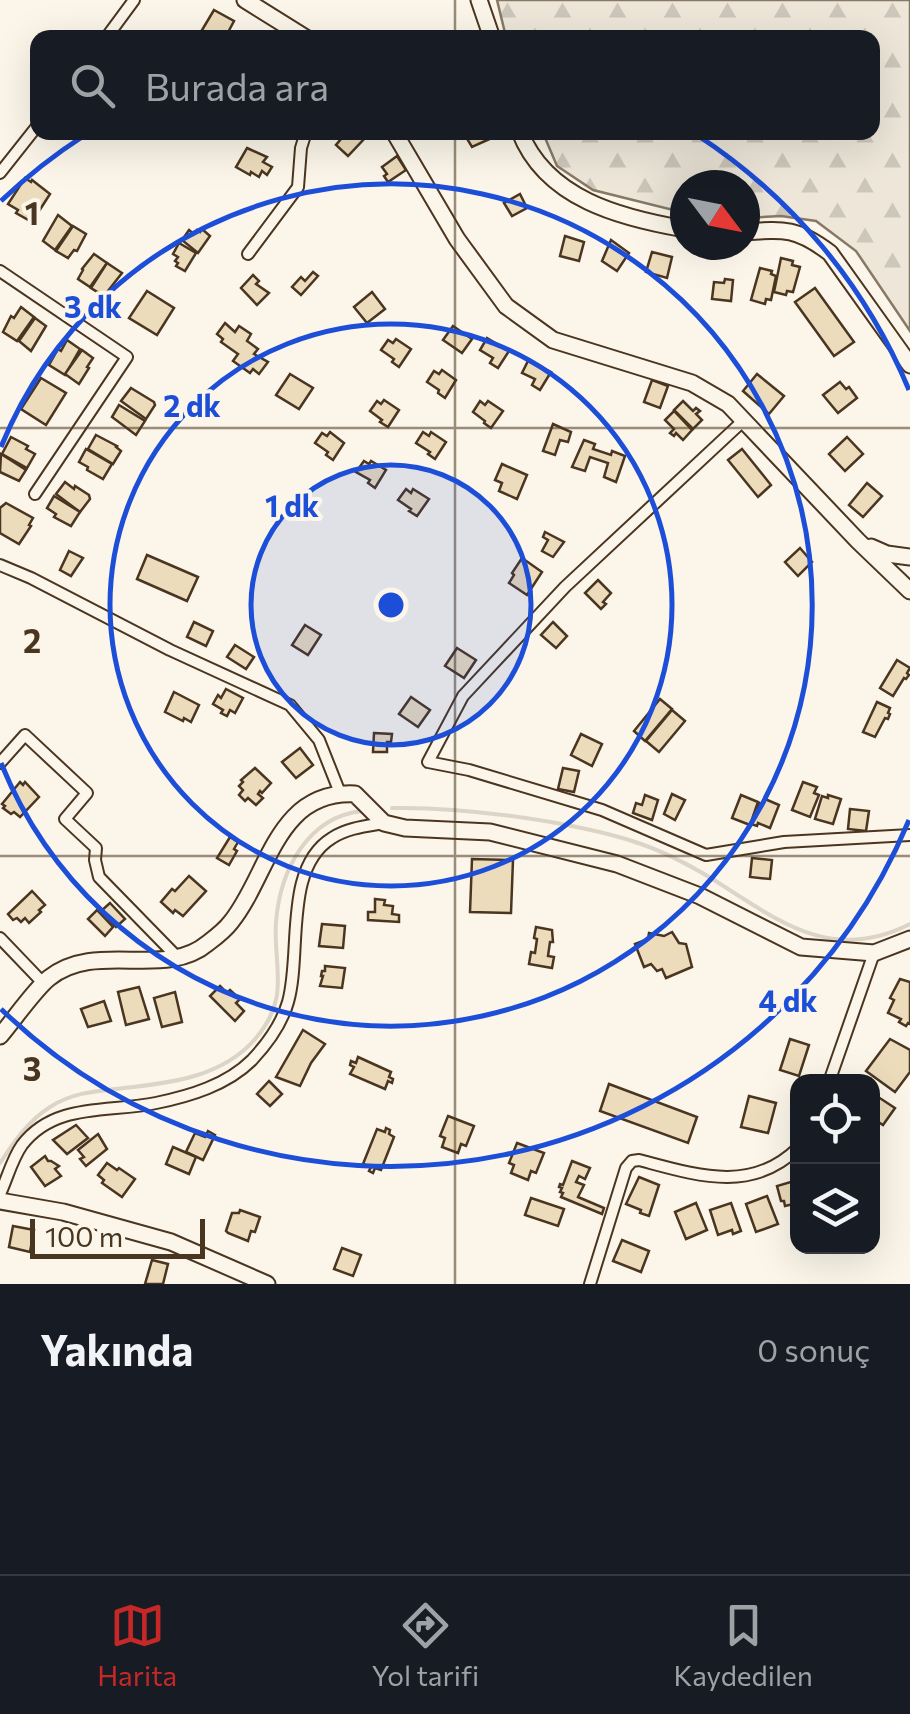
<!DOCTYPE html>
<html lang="tr">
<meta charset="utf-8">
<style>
body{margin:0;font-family:Commissioner,sans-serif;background:#242831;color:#f1f3f6}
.controls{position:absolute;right:30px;bottom:30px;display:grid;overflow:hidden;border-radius:20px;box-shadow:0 10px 40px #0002}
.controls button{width:90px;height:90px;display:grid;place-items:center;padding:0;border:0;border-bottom:2px solid #363941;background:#171b24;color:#f1f3f6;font:50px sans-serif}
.compass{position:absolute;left:670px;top:170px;width:90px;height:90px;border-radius:50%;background:#171b24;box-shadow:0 10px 40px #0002;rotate:122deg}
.scale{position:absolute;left:30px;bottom:25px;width:175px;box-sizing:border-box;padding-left:10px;border:5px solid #4a3520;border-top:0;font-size:28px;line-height:35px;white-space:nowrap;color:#4a3520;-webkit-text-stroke:8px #fbf6e9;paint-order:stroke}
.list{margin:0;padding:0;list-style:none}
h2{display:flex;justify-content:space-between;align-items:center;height:130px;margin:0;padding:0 40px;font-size:42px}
h2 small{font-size:32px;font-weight:400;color:#9ea1a6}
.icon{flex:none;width:55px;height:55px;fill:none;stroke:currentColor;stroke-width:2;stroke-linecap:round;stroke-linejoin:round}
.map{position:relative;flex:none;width:910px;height:1284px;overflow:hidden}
.search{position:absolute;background:#171b24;box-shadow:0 10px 40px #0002;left:30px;right:30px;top:30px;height:110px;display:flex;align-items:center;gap:25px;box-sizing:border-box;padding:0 35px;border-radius:20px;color:#9ea1a6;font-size:38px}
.sheet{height:290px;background:#171b24}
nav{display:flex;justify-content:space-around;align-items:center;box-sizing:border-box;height:140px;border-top:2px solid #363941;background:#171b24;font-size:28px;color:#9ea1a6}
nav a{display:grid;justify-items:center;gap:5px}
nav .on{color:#c62828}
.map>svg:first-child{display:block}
.forest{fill:url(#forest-firs);stroke:#887966;stroke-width:2.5}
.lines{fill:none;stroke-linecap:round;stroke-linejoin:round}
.stream{stroke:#dcd4c6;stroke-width:4}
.building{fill:#ecdcbc;stroke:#4a3520;stroke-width:2.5}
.street-casing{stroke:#4a3520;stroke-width:14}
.secondary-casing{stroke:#4a3520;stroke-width:19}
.street{stroke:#fbf6e9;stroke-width:10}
.secondary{stroke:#fbf6e9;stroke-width:15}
.grid{fill:none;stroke:#4a3520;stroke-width:2.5;stroke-opacity:0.55}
.ring{fill:none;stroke:#1d4ed8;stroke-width:5}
.grid-label{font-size:32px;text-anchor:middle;font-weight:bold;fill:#4a3520;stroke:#fbf6e9;stroke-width:8;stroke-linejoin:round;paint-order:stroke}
.centre{fill:#1d4ed8;stroke:#fbf6e9;stroke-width:5}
.ring-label{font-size:30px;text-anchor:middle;font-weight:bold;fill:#1d4ed8;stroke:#fbf6e9;stroke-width:8;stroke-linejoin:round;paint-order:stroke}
</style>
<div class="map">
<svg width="910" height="1284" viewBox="0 0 910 1284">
<defs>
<pattern id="forest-firs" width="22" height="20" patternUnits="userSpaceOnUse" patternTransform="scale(2.5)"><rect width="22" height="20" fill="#ede6d9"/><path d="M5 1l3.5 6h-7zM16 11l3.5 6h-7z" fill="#cdc6ba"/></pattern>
</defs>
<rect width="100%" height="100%" fill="#fbf6e9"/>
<polygon class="forest" points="497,0 910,0 910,331 856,251 816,221 781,216 745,218 745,185 685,185 685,213 593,190 557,166 543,133 872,132 872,38 506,37"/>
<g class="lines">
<g class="stream">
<path d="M392,808C446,807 497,813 551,822C578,827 605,832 632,841C661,850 688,864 714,880C779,921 831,964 910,924"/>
<path d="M0,1163C14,1142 28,1121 50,1107C73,1092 97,1091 124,1088C171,1083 223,1077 256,1038C291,997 273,967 276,922C280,871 307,817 362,811"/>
</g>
</g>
<g class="building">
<polygon points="214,10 234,21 225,38 216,38 202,30"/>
<polygon points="347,132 356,132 364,139 348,156 336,145"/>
<polygon points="463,132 492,132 494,137 472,147"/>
<polygon points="247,148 267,157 263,162 272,167 267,175 262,171 259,177 251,172 250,175 236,167"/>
<polygon points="397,156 406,170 388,182 384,176 387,174 382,167"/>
<polygon points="25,178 31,182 32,180 50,194 32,222 16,213 18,210 8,204"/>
<polygon points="520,194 527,208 512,216 504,203"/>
<polygon points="58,215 72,226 55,250 43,241"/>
<polygon points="73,226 86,234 77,251 74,250 68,258 56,251"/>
<polygon points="202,229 210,236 198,253 182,240 189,230 194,234 197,230 200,232"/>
<polygon points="565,236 584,242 579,261 560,256"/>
<polygon points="611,240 629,253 617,271 602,261"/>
<polygon points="179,243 196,253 185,271 176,266 178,263 175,261 178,257 173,254"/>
<polygon points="652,252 672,257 667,278 646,272"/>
<polygon points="94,254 107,263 90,287 78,279 83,270 82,269"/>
<polygon points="781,258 793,261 792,265 800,267 793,292 787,291 786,295 774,292"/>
<polygon points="107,263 122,273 104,296 91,288"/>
<polygon points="760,268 772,271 771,274 776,276 771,300 766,299 765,304 751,300"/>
<polygon points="313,272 318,276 301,295 292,287 301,277 305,281"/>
<polygon points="253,275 259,281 256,284 269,293 257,305 241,288"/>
<polygon points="725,279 733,280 731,301 712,299 714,282 724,283"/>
<polygon points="815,288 854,342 834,356 795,302"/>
<polygon points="147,291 174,308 157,335 129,318"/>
<polygon points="372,292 385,309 367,323 354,307"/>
<polygon points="21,307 34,317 17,341 3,332 11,316 14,318"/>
<polygon points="35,318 46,326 31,351 19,341"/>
<polygon points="225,323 235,332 239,326 251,334 247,341 258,349 254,354 268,362 259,374 253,369 250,373 233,361 238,354 221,342 223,339 217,334"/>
<polygon points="453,326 472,339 462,353 443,340"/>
<polygon points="487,338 509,351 498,368 490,363 493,358 480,350"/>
<polygon points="396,339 411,349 399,367 392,362 394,359 381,350 388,340 393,343"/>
<polygon points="67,340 80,349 65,375 49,365 58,349 61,351"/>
<polygon points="82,350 93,358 87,367 89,368 79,384 65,374"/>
<polygon points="528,361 551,372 540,390 532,385 535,379 522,373"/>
<polygon points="442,370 456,380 445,398 438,393 439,390 427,382 434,371 439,374"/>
<polygon points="290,374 313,388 299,409 276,395"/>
<polygon points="757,374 784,396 769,414 743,391"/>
<polygon points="41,378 66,393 46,425 21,409"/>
<polygon points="652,380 668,386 660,408 644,402"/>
<polygon points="840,382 846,389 849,387 857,398 838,413 823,395"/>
<polygon points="131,388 154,402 155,405 146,419 121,401"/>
<polygon points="384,400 399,410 388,427 380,422 382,420 370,411 377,401 381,404"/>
<polygon points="480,401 485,405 488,401 503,411 491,428 484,423 485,421 473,412"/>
<polygon points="683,401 693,411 696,408 700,411 696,414 702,420 693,429 674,410"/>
<polygon points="119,405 145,421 136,435 112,417"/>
<polygon points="674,411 692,430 683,440 676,433 674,436 670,433 674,429 665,420"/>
<polygon points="553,424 571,432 568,442 560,440 555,455 543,451"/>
<polygon points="330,432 344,443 333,460 326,455 328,452 315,443 322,433 327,436"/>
<polygon points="423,432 429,436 431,432 446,442 435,459 428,454 430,452 416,443"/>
<polygon points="96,435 117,446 116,447 121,451 113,464 88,449"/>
<polygon points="11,437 28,446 26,449 35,454 27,468 2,454"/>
<polygon points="847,437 863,454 845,471 829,454"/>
<polygon points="584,440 595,444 593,449 611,455 612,451 625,456 616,482 604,477 608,463 590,457 585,471 572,467"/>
<polygon points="86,449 112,464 103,479 87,470 88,467 79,462"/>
<polygon points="742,449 771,485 758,497 728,460"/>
<polygon points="1,454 26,470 19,481 0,472"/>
<polygon points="364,461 369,464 371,461 386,470 375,488 368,483 370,480 356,472"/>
<polygon points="502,464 527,475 517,499 499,491 502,483 495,480"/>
<polygon points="65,482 74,489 75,486 89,495 90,499 80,512 56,494"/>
<polygon points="867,483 882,496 863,517 849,505"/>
<polygon points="406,489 411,493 413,489 429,499 417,516 409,511 411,509 398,500"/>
<polygon points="54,496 80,512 71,526 54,517 56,514 47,508"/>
<polygon points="6,503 33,518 29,525 31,526 19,544 0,533 0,508"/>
<polygon points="545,532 564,542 553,557 542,551 548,540 543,537"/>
<polygon points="800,548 812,562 798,576 785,562"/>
<polygon points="69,551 83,558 71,576 60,570"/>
<polygon points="147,555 198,577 187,601 137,579"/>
<polygon points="522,558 542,572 527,595 509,583 514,575 512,573"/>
<polygon points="598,580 611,593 603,602 606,604 601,609 585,593"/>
<polygon points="194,622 213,631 206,646 187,637"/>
<polygon points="553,622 567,636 556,648 541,635"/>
<polygon points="305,625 321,635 308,655 292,645"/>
<polygon points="235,645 254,657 246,669 227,657"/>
<polygon points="457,648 476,660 464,678 445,666"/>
<polygon points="897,660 910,668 907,673 909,675 906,679 904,678 893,696 880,688"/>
<polygon points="226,689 243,698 235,713 230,710 227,716 221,713 223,710 213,704 218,695 221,698"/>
<polygon points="174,692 199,705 191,722 184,718 183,721 165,712"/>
<polygon points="411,697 430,710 418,727 399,714"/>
<polygon points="660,699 672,709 645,741 634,731"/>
<polygon points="877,702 890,708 888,713 890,714 888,719 885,718 875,737 863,732"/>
<polygon points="672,710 685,721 659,752 646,741"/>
<polygon points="374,733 392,734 391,742 387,742 387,752 373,752"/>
<polygon points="581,734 602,744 592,766 571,755"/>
<polygon points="300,748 313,765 296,778 282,762"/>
<polygon points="255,768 271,783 262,793 260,791 258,794 263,798 256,805 248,798 245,801 239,795 243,790 239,786 243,782 241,780"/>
<polygon points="563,768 579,771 574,792 558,789"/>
<polygon points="20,782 23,785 25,782 39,797 20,817 14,812 11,814 3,808 5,806 2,804"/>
<polygon points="803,782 817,787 814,793 819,795 810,817 792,810"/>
<polygon points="672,794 685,800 675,820 664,814"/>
<polygon points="645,795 658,800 652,820 633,813 636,803 642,805"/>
<polygon points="741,795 758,802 750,825 732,818"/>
<polygon points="828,795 841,799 833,824 815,819 822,796 828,798"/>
<polygon points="765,799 779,805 770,828 758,823 757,826 751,824 759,803 763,804"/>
<polygon points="850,809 869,811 866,831 848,829"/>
<polygon points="230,837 238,842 234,849 237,851 229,865 217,858"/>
<polygon points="752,858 772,860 770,879 750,877"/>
<polygon points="472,859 513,860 511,913 470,912"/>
<polygon points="189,876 206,891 183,916 175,910 173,913 161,902 172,889 175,891"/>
<polygon points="32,891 45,905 39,910 41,912 29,923 25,918 21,922 17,918 13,920 8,914"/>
<polygon points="375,899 385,900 384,905 393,906 392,914 399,915 399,922 368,920 368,912 375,912"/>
<polygon points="110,903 125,919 116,927 101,911"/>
<polygon points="97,910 113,927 105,936 88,919"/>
<polygon points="322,924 345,926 343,948 319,946"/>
<polygon points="536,927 552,930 553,942 550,942 548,956 554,957 552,968 529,964 531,952 535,953 537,939 534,938"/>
<polygon points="672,932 679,943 686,944 692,967 666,978 662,969 657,971 651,964 644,967 635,944 648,939 649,933 664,936"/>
<polygon points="325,966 345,968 342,988 320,986 323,976 321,976 322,971 325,971"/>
<polygon points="900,979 910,982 910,1024 908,1023 906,1026 899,1022 901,1019 888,1013 894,1000 890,998"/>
<polygon points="220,986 227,993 230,990 240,999 236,1003 244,1011 235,1021 210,996"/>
<polygon points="139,987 149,1019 126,1025 118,992"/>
<polygon points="175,992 182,1022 162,1027 154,998"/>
<polygon points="104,1001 111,1021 88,1027 81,1009"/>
<polygon points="303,1030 325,1044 311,1063 300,1086 276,1077"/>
<polygon points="790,1039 809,1045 799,1076 780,1070"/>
<polygon points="890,1039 910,1050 910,1072 895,1092 866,1071"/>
<polygon points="358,1057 391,1072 389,1077 393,1079 392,1083 388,1081 385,1089 350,1074 354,1067 350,1065 351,1061 356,1063"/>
<polygon points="269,1081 282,1094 270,1106 257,1094"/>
<polygon points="609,1084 697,1117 688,1143 600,1111"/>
<polygon points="872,1093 895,1108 883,1125 872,1118"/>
<polygon points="749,1096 776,1103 768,1133 741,1127"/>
<polygon points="448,1116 474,1126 466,1146 461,1144 458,1153 442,1147 445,1138 440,1136"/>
<polygon points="76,1125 88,1138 67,1154 53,1140"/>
<polygon points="386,1128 390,1130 389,1134 394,1137 381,1170 375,1168 373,1173 369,1171 371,1167 363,1164 377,1129 385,1132"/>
<polygon points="208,1131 215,1135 203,1160 186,1152 195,1133 205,1137"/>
<polygon points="98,1134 107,1149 86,1166 80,1159 84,1157 78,1150"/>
<polygon points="517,1143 544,1153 536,1173 531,1171 528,1180 511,1173 514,1165 509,1163"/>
<polygon points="173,1147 196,1157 189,1174 166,1164"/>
<polygon points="45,1156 48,1161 51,1161 59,1166 55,1169 61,1176 45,1186 31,1167"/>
<polygon points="572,1161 590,1168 585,1179 579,1176 576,1182 584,1185 578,1197 604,1208 602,1214 561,1197 563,1193 560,1192 562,1188 559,1187 560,1184 563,1185"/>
<polygon points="107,1163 117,1170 119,1168 135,1179 122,1197 102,1183 104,1180 98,1175"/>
<polygon points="639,1177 659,1185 649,1216 640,1213 641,1210 626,1204"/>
<polygon points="794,1181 798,1182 798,1203 785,1206 784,1201 781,1201 777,1186"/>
<polygon points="767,1196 778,1224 756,1232 746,1204"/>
<polygon points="531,1198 564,1209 558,1226 525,1215"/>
<polygon points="696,1203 707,1230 686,1239 675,1212"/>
<polygon points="731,1203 741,1231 733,1234 732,1230 718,1235 710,1210"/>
<polygon points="240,1210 260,1217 255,1232 251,1231 248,1241 228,1233 226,1231 232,1213 239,1213"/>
<polygon points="13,1226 34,1230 30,1252 9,1247"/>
<polygon points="622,1240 649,1251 641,1272 613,1261"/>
<polygon points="342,1248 361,1255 353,1276 334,1269"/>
<polygon points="152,1260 168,1264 163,1284 145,1284"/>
</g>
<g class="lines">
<defs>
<g id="street">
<polyline points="106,38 134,0"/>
<polyline points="0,173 38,125"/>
<polyline points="248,254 298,187 301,148 306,132"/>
<polyline points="0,271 127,357 35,494"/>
<polyline points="743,421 565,587 463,696 428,762 469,770 602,810 706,855 784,842 910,835"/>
<polyline points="0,565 31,578 170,650 290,705 319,740 340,793"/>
<polyline points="0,763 25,735 87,793 65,819 96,848 95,860 99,877 178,958"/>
<polyline points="0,938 44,984"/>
<polyline points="829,1082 874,953"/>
<path d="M0,1194C7,1179 12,1159 22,1145C55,1102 109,1113 156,1103C190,1096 227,1085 252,1060C267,1044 282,1023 288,1002C302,953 283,868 332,838C347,828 367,826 384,823"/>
<path d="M590,1284L626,1168L632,1161L639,1160C696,1175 751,1194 798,1148"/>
</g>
<g id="secondary">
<polyline points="245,0 306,38"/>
<polyline points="479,0 492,38"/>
<polyline points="394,132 457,239 506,306 553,340 692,383 728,404 858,541 910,591"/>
<path d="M520,132C546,199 621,218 685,229"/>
<path d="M745,232C785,229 797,228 830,253L910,365"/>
<polyline points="871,547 887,554 910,557"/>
<path d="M0,1036C13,1021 35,989 49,978C97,940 164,980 208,943C216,937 225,930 231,922C269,875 276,790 355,794L384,823L405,828L490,832L617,864L700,896L801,947L874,953L910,939"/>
<polyline points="0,1201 63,1212 171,1242 267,1284"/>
</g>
</defs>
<use href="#street" class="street-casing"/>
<use href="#secondary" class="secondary-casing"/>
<use href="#street" class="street"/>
<use href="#secondary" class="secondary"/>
</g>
<path class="grid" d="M455,0V38M455,132V1284M0,428H910M0,856H910"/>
<circle cx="391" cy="605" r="140" fill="#1d4ed8" fill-opacity=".12"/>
<g class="ring">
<circle cx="391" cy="605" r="140"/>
<circle cx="391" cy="605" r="281"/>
<path d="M1 447A421 421 0 1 1 1 763"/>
<path d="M909 820A561 561 0 0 1 1 1009M1 201A561 561 0 0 1 85 135M697 135A561 561 0 0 1 909 390"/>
</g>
<g class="grid-label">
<text x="32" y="225">1</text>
<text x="32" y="653">2</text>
<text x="32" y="1081">3</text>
</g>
<circle cx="391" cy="605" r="15" class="centre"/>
<g class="ring-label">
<text x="93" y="318">3 dk</text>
<text x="192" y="417">2 dk</text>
<text x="292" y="517">1 dk</text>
<text x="788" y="1012">4 dk</text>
</g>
</svg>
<div class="controls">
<button><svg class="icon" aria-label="locate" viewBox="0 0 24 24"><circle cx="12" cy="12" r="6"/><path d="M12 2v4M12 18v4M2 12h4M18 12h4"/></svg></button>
<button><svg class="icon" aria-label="layers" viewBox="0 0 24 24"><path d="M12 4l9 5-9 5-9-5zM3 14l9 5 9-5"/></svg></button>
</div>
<svg class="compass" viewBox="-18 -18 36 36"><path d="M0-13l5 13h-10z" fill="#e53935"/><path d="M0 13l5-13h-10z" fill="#9ea1a6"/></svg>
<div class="scale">100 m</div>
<div class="search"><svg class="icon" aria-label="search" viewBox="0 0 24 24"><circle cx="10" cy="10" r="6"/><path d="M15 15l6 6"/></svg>Burada ara</div>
</div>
<section class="sheet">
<h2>Yakında<small>0 sonuç</small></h2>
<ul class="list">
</ul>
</section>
<nav>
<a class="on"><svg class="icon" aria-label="map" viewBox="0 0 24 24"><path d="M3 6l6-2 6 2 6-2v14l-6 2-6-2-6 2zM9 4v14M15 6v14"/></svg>Harita</a>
<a><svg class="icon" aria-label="directions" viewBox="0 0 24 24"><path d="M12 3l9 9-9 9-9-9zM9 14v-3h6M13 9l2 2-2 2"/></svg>Yol tarifi</a>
<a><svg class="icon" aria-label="saved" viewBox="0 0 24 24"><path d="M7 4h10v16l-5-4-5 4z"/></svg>Kaydedilen</a>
</nav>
